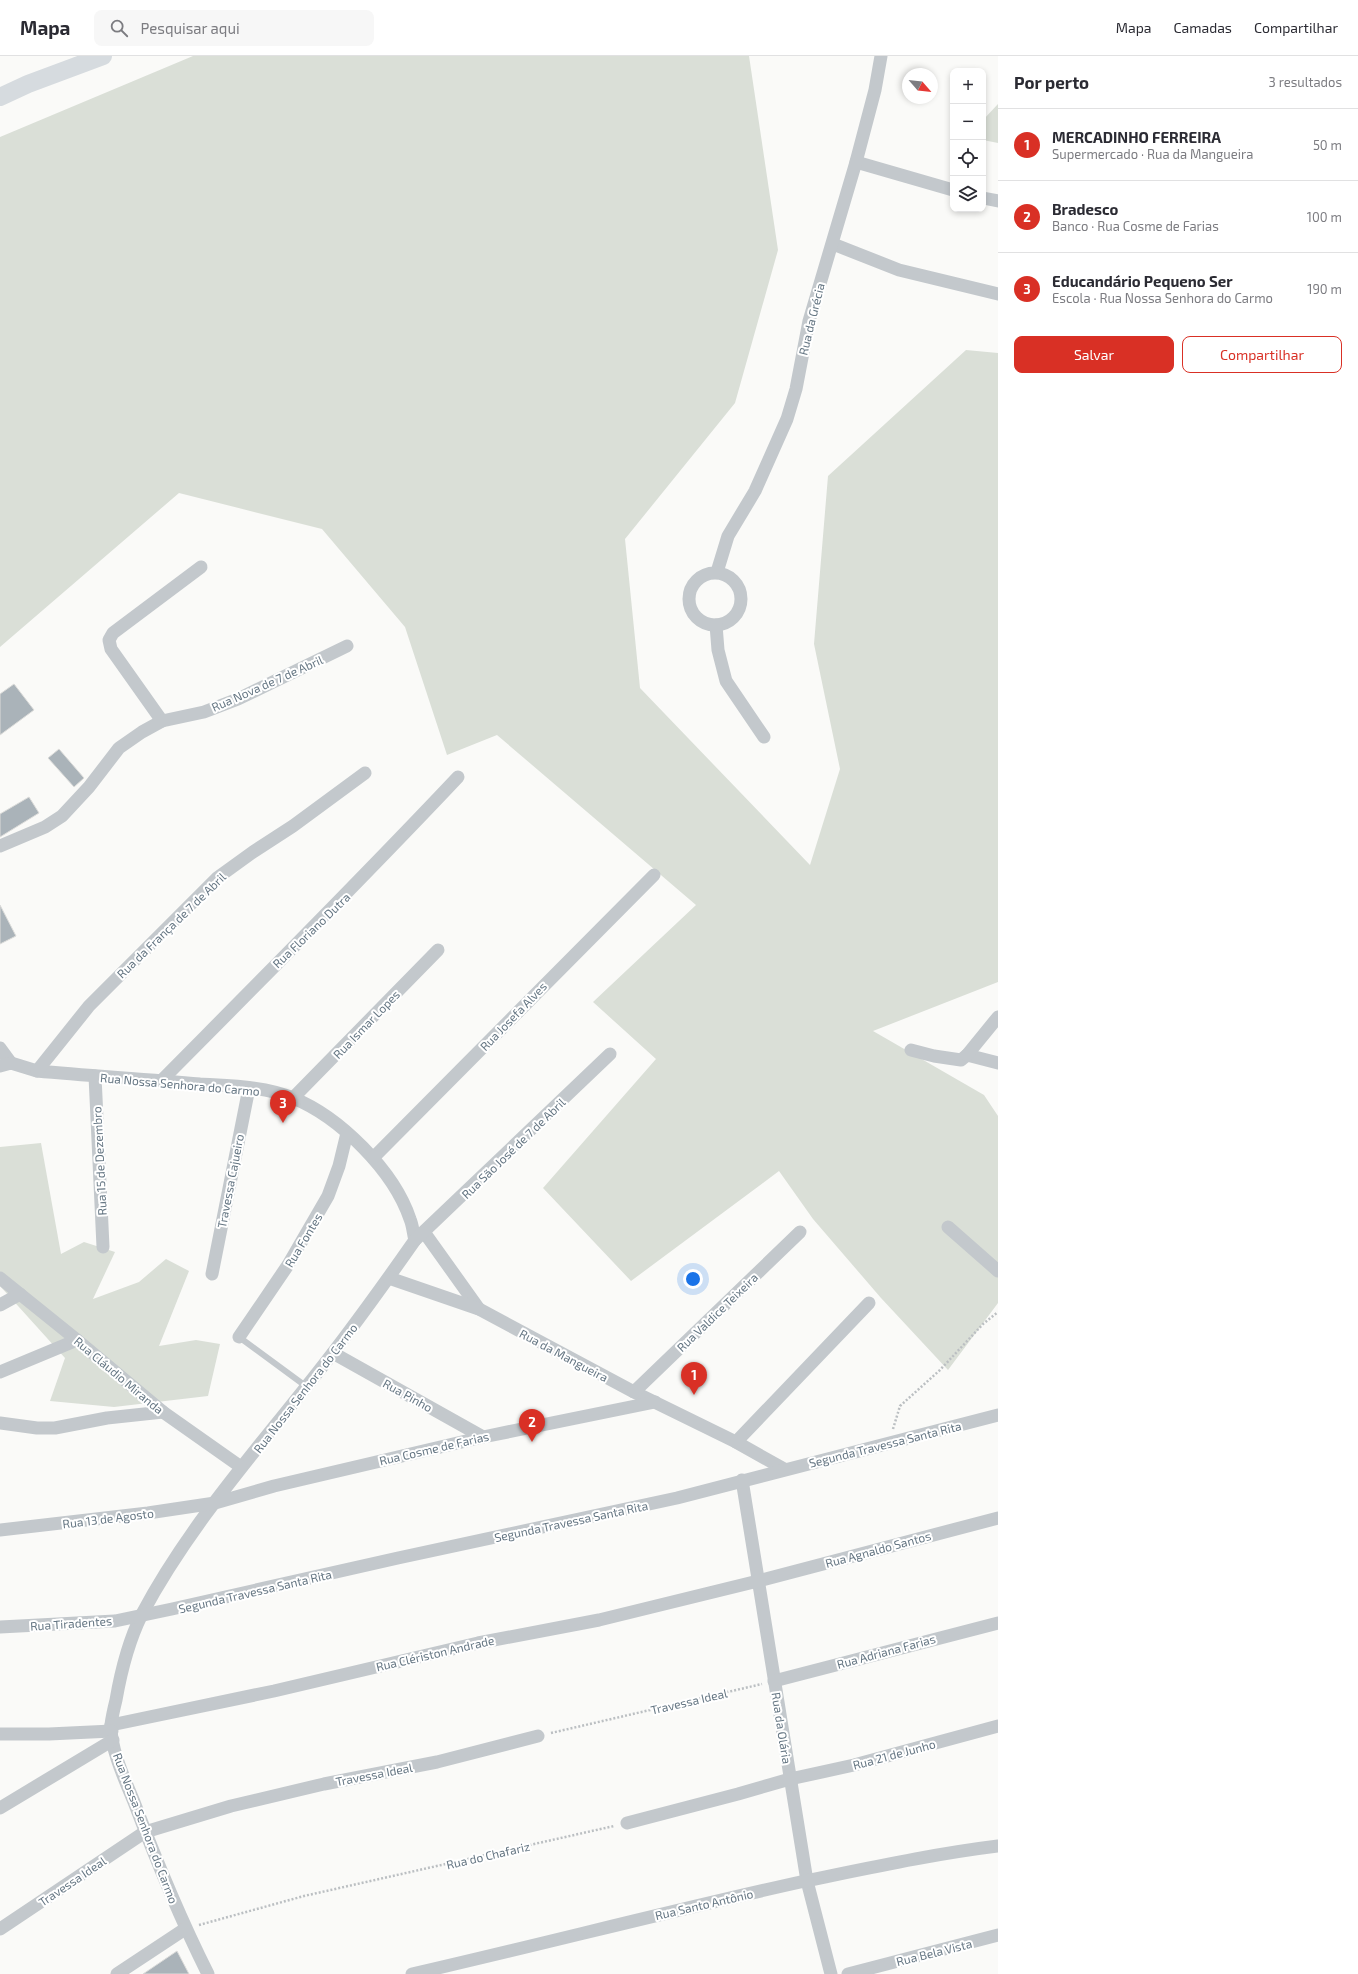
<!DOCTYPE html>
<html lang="pt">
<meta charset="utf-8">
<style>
body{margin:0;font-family:"Exo 2",sans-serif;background:#f7f7f7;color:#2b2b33}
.controls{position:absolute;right:12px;top:12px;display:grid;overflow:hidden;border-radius:8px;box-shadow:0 2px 6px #0003}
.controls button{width:36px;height:36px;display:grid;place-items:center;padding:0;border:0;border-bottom:1px solid #e1e1e2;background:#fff;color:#2b2b33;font:20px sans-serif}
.compass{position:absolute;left:902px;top:12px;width:36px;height:36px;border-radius:50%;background:#fff;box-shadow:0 2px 6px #0003;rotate:118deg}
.you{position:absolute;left:693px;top:1223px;width:14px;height:14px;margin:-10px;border:3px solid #fff;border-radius:50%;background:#1a73e8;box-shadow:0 0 0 6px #1a73e833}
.badge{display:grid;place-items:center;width:26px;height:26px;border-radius:50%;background:#d93025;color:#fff;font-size:13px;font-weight:700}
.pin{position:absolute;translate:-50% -33px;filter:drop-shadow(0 1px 2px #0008)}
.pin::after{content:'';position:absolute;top:21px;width:14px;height:12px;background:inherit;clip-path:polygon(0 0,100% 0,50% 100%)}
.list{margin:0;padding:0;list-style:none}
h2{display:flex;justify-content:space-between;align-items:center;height:52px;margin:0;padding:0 16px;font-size:17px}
h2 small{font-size:13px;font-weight:400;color:#7c7c81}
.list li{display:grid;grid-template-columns:26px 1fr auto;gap:12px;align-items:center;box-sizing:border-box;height:72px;padding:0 16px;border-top:1px solid #e1e1e2}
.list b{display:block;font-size:15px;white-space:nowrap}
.list p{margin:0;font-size:13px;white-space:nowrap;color:#7c7c81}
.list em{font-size:13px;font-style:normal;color:#7c7c81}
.actions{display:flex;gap:8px;padding:12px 16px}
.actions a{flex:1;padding:9px 0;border:1px solid #d93025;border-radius:8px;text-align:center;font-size:14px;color:#d93025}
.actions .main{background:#d93025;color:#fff}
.icon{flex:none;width:22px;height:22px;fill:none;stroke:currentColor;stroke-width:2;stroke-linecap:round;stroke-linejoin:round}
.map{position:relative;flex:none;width:998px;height:1918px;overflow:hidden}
header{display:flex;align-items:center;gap:24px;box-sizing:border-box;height:56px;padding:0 20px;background:#fff;border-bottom:1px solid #e1e1e2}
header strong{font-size:19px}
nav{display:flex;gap:22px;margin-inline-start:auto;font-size:14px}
.search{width:280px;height:36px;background:#f7f7f7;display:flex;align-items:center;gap:10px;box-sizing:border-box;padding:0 14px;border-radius:8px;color:#7c7c81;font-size:15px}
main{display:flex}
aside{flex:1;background:#fff}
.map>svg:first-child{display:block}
.green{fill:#dadfd7}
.building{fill:#aab3b9;stroke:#dcdcda}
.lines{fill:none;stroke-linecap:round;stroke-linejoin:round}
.path{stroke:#bbbfc2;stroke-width:2.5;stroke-dasharray:2 2;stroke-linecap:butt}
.lane{stroke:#c3c8cc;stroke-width:6}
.street{stroke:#c3c8cc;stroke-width:13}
.secondary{stroke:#d6dbdf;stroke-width:18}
.labels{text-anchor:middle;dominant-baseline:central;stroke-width:4;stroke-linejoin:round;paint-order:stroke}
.street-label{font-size:12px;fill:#657683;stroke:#fff}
</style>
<header>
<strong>Mapa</strong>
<div class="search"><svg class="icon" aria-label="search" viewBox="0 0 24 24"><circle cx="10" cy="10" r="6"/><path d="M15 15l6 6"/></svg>Pesquisar aqui</div>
<nav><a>Mapa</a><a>Camadas</a><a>Compartilhar</a></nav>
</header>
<main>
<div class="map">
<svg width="998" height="1918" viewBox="0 0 998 1918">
<rect width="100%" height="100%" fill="#fafaf8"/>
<g class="green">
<polygon points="193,0 749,0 778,194 735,347 625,483 640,632 810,809 840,713 814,588 828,420 966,294 998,297 998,926 873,975 984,1039 998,1060 998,1247 948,1314 881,1242 813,1163 779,1115 631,1225 543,1132 656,1003 593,946 696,849 497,679 447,699 405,571 322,473 179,437 0,591 0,81"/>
<polygon points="998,48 998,87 983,84 983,64"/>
<polygon points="41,1087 61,1198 84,1186 115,1196 93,1243 139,1226 166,1203 189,1215 159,1290 196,1284 220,1288 208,1340 114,1351 50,1345 65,1302 0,1230 0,1091"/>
</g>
<g class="building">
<polygon points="14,628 34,654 0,679 0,638"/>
<polygon points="59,693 84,722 74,731 48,702"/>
<polygon points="29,741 39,757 0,781 0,758"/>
<polygon points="0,849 16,880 0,888"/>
<polygon points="177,1895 189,1918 143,1918"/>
</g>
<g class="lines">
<g class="path">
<polyline points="893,1373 900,1350 940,1314 983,1268 998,1256"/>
<polyline points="551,1677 762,1628"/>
<polyline points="199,1869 304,1840 614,1770"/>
</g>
<polyline class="lane" points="239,1281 307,1331"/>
<g class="street">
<polyline points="856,106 953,134"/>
<polyline points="983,142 998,145"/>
<polyline points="833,188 899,214 998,238"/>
<polyline points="717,516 728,480 755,435 787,363 796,333 809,265 856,106 875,34 881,0"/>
<circle cx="715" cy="543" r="26"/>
<polyline points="716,569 718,594 726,625 764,681"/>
<polyline points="162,665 111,593 109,584 113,577 201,511"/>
<polyline points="0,790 45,771 62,760 89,731 119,692 142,676 162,665 204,656 238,643 347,590"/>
<polyline points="0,992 11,1007"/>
<polyline points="911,994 934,1000 961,1004 967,999 998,1007"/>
<polyline points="967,999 998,961"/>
<path d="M0,1010L11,1007L37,1015C92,1020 146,1023 200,1028C231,1030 264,1030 293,1042C340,1061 394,1115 410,1163C413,1170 413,1177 415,1184C380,1234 345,1283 306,1331C248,1404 186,1475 142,1558C129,1584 121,1615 116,1644C114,1652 112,1660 111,1669C110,1692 125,1724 134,1746C156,1804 180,1862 208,1918"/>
<polyline points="37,1015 89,950 217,822 253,796 293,770 365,717"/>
<polyline points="95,1020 103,1191"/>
<path d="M162,1024C261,924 361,824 458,721"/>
<polyline points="293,1042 438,894"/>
<polyline points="373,1102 654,819"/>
<polyline points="948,1171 998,1215"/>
<polyline points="424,1176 479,1253"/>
<polyline points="415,1184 610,998"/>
<polyline points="212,1218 249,1032"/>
<polyline points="0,1222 77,1284 163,1356 241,1411"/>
<polyline points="389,1222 479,1253 634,1336 736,1386"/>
<polyline points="0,1249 20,1238"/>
<polyline points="239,1281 288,1209 328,1140 339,1110 347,1077"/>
<polyline points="333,1297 483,1381"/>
<polyline points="0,1316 77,1284"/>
<polyline points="634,1336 800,1176"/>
<polyline points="0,1367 37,1372 55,1372 107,1362 163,1356"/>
<polyline points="784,1413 736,1386 869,1247"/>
<polyline points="742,1424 807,1825 831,1918"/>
<polyline points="0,1474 148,1457 215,1447 274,1430 483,1381 655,1346"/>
<polyline points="0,1571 115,1565 172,1553 398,1502 677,1442 998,1359"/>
<polyline points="774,1625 998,1567"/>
<polyline points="111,1669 274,1635 478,1587 599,1564 758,1525 998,1462"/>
<polyline points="0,1678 49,1678 112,1675"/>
<polyline points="0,1752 113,1684"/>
<polyline points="627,1767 738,1738 790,1723 854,1709 998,1670"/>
<polyline points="0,1873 145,1776 231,1750 324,1728 437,1706 538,1680"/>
<polyline points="117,1918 185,1873"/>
<path d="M412,1918C543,1888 673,1854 805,1825C869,1812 933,1798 998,1790"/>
<polyline points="848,1918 998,1879"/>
</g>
<polyline class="secondary" points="0,41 28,28 103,0"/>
</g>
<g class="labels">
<g class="street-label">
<text transform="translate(811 263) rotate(-76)">Rua da Grécia</text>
<text transform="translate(267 627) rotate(-24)">Rua Nova de 7 de Abril</text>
<text transform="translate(171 869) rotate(-44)">Rua da França de 7 de Abril</text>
<text transform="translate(311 874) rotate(-44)">Rua Floriano Dutra</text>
<text transform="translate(513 960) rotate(-46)">Rua Josefa Alves</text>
<text transform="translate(366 968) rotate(-46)">Rua Ismar Lopes</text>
<text transform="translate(180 1028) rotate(5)">Rua Nossa Senhora do Carmo</text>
<text transform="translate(513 1092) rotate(-44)">Rua São José de 7 de Abril</text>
<text transform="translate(99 1105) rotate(-93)">Rua 15 de Dezembro</text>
<text transform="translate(230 1125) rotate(-79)">Travessa Cajueiro</text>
<text transform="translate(303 1184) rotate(-59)">Rua Fontes</text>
<text transform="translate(717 1256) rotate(-44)">Rua Valdice Teixeira</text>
<text transform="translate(564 1299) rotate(28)">Rua da Mangueira</text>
<text transform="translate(119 1319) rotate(40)">Rua Cláudio Miranda</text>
<text transform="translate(305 1332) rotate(-52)">Rua Nossa Senhora do Carmo</text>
<text transform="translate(408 1339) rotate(29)">Rua Pinho</text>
<text transform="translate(885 1388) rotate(-14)">Segunda Travessa Santa Rita</text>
<text transform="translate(434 1392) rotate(-13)">Rua Cosme de Farias</text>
<text transform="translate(108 1462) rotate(-7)">Rua 13 de Agosto</text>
<text transform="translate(571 1465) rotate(-12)">Segunda Travessa Santa Rita</text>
<text transform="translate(878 1493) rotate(-15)">Rua Agnaldo Santos</text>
<text transform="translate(255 1535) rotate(-13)">Segunda Travessa Santa Rita</text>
<text transform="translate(71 1567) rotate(-4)">Rua Tiradentes</text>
<text transform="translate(886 1595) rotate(-15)">Rua Adriana Farias</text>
<text transform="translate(435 1597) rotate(-13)">Rua Clériston Andrade</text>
<text transform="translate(689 1645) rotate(-13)">Travessa Ideal</text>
<text transform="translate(782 1672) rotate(81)">Rua da Olária</text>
<text transform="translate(894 1698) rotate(-15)">Rua 21 de Junho</text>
<text transform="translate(374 1718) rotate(-11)">Travessa Ideal</text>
<text transform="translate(146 1772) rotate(69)">Rua Nossa Senhora do Carmo</text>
<text transform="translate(488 1799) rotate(-13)">Rua do Chafariz</text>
<text transform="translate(72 1825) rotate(-34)">Travessa Ideal</text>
<text transform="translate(704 1848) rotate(-13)">Rua Santo Antônio</text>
<text transform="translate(934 1896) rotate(-14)">Rua Bela Vista</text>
</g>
</g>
</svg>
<div class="controls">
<button>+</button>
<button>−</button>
<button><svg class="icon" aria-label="locate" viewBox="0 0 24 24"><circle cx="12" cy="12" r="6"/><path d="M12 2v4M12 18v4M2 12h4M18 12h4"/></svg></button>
<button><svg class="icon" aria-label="layers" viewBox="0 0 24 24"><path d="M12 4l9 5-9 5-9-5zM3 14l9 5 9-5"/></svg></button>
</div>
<svg class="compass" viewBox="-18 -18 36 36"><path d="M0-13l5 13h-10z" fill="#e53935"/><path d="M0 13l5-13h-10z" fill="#7c7c81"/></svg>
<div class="you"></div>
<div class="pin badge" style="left:694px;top:1339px">1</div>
<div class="pin badge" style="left:532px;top:1386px">2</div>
<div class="pin badge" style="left:283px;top:1067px">3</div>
</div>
<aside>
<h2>Por perto<small>3 resultados</small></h2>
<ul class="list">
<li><span class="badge">1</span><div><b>MERCADINHO FERREIRA</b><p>Supermercado · Rua da Mangueira</p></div><em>50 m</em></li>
<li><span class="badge">2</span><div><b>Bradesco</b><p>Banco · Rua Cosme de Farias</p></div><em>100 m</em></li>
<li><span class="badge">3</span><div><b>Educandário Pequeno Ser</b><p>Escola · Rua Nossa Senhora do Carmo</p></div><em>190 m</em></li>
</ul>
<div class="actions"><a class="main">Salvar</a><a>Compartilhar</a></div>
</aside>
</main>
